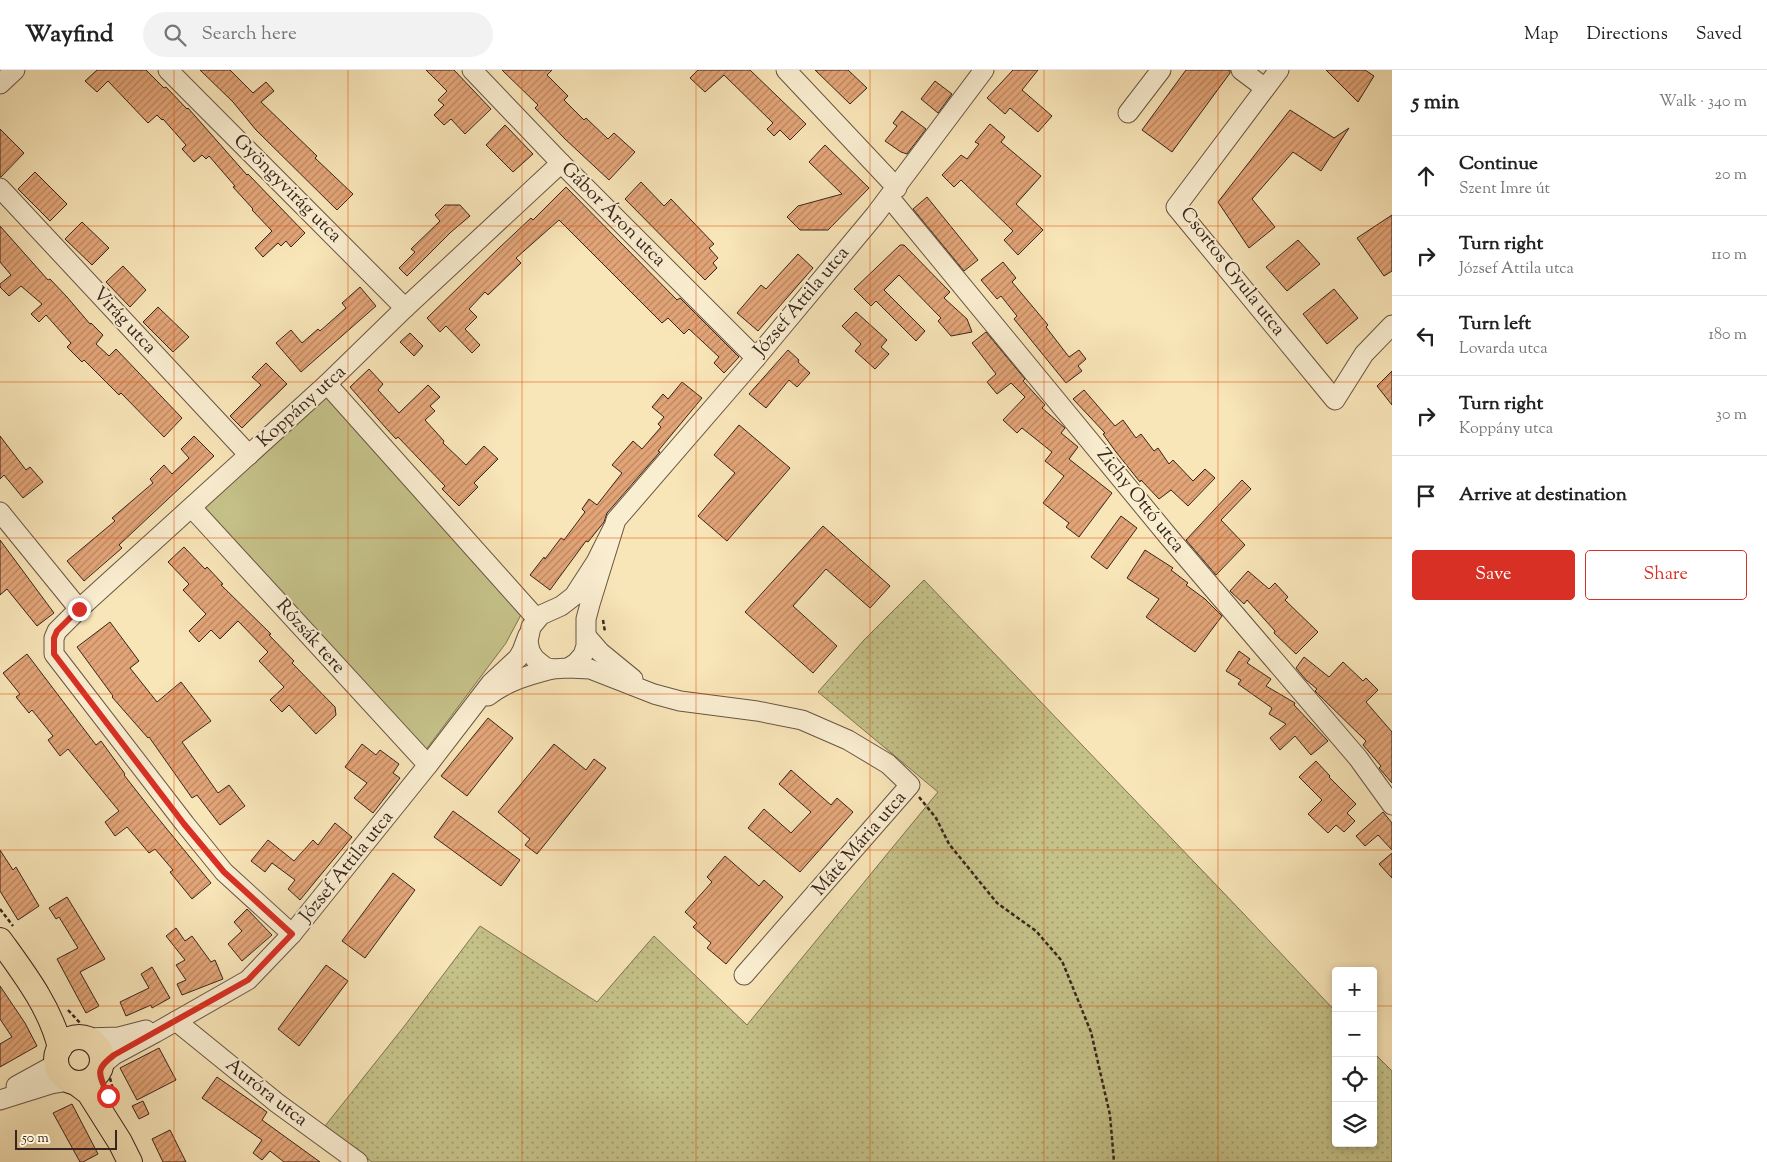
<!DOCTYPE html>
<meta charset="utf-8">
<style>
body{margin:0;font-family:"Sorts Mill Goudy",serif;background:#f2f2f2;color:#222}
.controls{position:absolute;right:15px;bottom:15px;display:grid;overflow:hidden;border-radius:5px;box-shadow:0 2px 8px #0003}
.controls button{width:45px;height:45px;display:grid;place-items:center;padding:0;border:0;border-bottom:1px solid #e0e0e0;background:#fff;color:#222;font:25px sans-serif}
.scale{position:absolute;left:15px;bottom:12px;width:102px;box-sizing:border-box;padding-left:5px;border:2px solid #38251e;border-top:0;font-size:14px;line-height:18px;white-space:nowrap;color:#38251e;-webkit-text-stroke:4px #faeed1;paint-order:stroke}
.stop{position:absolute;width:15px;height:15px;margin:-11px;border:4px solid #d93025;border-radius:50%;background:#fff}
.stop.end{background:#d93025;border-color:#fff;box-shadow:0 1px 5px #0008}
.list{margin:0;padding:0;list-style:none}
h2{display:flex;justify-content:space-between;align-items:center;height:65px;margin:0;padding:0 20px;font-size:21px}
h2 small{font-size:16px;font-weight:400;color:#767676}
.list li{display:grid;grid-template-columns:32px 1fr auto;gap:15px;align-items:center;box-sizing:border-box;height:80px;padding:0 20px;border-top:1px solid #e0e0e0}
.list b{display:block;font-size:19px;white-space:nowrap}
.list p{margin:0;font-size:16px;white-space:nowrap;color:#767676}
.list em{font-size:16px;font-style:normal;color:#767676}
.actions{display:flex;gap:10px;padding:15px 20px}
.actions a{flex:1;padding:11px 0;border:1px solid #d93025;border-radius:5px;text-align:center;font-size:18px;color:#d93025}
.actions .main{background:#d93025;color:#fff}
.icon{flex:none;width:28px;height:28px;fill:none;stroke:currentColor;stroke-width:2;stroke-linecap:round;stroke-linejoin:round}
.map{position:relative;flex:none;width:1392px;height:1092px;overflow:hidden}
header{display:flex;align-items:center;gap:30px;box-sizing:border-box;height:70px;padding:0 25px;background:#fff;border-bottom:1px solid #e0e0e0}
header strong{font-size:24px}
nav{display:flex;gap:28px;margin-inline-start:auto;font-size:18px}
.search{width:350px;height:45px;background:#f2f2f2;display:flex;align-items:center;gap:12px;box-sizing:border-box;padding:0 18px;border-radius:28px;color:#767676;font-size:19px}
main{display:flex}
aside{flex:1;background:#fff}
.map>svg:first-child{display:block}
.grass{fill:url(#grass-dots);stroke:#7e7454}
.green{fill:#c5c289;stroke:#7e7454}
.building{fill:url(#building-hatch);stroke:#38251e}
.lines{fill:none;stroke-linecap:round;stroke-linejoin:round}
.minor-casing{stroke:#685544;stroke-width:21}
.major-casing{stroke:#38251e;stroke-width:26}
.path{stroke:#38251e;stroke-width:2.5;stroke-dasharray:4 2.5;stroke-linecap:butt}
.minor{stroke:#faeed1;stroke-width:19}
.major{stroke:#f8e5b8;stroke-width:24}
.route{stroke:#d93025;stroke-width:6}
.grid{fill:none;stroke:#df560d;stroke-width:1;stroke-opacity:0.55}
.labels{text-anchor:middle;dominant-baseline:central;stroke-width:4;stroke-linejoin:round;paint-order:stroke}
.street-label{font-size:19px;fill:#38251e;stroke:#faeed1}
</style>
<header>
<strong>Wayfind</strong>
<div class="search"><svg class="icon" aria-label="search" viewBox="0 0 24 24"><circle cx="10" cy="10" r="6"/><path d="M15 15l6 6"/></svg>Search here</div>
<nav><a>Map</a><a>Directions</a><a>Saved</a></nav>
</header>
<main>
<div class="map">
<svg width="1392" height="1092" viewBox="0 0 1392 1092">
<defs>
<pattern id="grass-dots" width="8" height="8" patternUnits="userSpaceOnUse" patternTransform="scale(1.25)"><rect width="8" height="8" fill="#c5c289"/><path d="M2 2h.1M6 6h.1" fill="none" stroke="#a19d6f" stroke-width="1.8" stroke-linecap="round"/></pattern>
<pattern id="building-hatch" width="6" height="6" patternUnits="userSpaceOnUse" patternTransform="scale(1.25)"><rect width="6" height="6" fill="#e3a578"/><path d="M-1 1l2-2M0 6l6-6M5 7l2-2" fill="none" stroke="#b98662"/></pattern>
</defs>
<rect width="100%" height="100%" fill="#f8e5b8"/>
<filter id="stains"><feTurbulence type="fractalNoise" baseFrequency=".004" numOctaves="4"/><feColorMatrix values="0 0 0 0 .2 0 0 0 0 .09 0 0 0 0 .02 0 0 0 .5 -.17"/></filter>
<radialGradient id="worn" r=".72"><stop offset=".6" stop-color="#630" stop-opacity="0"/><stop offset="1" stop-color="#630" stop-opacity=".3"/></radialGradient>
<polygon class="grass" points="924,510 1242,842 1336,942 1336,1073 1373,1073 1373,982 1392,1001 1392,1092 372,1092 325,1056 406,954 480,856 597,932 654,866 747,955 938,722 818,622 864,570"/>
<polygon class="green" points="327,322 523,541 506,573 425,681 200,438"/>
<g class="building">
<polygon points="97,0 146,0 164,18 166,17 187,39 188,38 247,105 248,104 305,163 291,177 286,171 281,176 278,173 263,187 255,178 272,161 252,140 253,139 233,117 235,116 209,86 206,89 202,85 194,92 182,79 186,75 163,49 162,50 157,45 148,53 108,11 97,22 85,11"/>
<polygon points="200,0 230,0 253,23 266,12 274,21 261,32 317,86 315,88 353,124 337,140 256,60 233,32"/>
<polygon points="426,0 454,0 491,39 465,64 451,49 444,55 434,45 444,35 438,30 447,21"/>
<polygon points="502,0 552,0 547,5 568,26 564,30 584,50 586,48 608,69 614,63 635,82 609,110 565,69 535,38 538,35"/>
<polygon points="698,0 750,0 806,54 790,70 780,60 774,66 767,59 773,53 724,5 705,22 690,8"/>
<polygon points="815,0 848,0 867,18 850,34"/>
<polygon points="1013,0 1038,0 1022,20 1052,46 1038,62 1010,38 1005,44 987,28"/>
<polygon points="1186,0 1230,0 1230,3 1172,82 1142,60"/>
<polygon points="1326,0 1365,0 1374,6 1358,32"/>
<polygon points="935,11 952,24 938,43 921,29"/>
<polygon points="1290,40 1334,68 1349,58 1321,101 1293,82 1252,129 1275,157 1249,178 1218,132"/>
<polygon points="902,41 926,59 907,84 901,82 885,71 897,56 893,53"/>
<polygon points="990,54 1005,67 1001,72 1041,106 1016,134 1043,160 1018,185 1004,170 1013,161 961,110 954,117 942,105 961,85 967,89 979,74 975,72"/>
<polygon points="505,55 533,84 513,102 486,75"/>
<polygon points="0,59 24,83 1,107 0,107"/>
<polygon points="825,75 869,118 828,160 800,160 787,147 798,136 842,124 809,92"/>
<polygon points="35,102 67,134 50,151 18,119"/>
<polygon points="641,112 664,136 671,129 714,174 709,178 718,188 713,193 717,198 705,210 625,129"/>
<polygon points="566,117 677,230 680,228 739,287 724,303 714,293 719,287 689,259 684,264 668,248 662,253 559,150 516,188 521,193 488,225 485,222 469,239 477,247 465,259 480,275 472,283 446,256 440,262 427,248 499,178 531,148 533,150"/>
<polygon points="927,127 978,190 964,201 913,139"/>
<polygon points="445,135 460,135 470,146 451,162 407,206 399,198 415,182 411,179 440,151 435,145"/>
<polygon points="1392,145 1392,201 1384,206 1357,168"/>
<polygon points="82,152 109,178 92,195 65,169"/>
<polygon points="0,156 48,210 50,209 67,227 90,254 91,253 103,265 96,274 109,286 116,279 182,348 164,367 121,323 119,325 84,290 82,292 67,277 71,273 46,245 39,252 31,244 42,234 21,216 9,226 0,217 0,214 11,205 0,192"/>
<polygon points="1298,170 1320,194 1287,221 1266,197"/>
<polygon points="900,175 904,175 950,222 944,228 967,249 972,262 951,266 938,251 941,248 899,205 884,220 925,261 916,271 876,231 871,236 854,219"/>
<polygon points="798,184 813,198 758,261 737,243 761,215 766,219"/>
<polygon points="1003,192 1016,208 1012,212 1048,255 1046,257 1069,287 1079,280 1086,289 1078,296 1082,301 1066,313 1014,249 1017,246 1001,226 997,229 981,210"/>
<polygon points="123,196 146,220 130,237 106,212"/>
<polygon points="360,217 376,236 301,302 276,273 291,260 302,273 318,259 320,261 346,238 342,233"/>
<polygon points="1334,219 1358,248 1327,274 1303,244"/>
<polygon points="158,237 189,267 173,282 143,252"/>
<polygon points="856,242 887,270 881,277 889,284 875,299 855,281 861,274 842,256"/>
<polygon points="986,262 1025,309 1023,311 1045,335 1042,338 1065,358 1061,363 1078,377 1069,389 1112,423 1079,467 1066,457 1069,453 1043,433 1064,406 1045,391 1052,382 1022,358 1017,363 1003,350 1025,327 1011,313 997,324 987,312 996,304 972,273"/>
<polygon points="410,263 423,276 414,286 400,272"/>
<polygon points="788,280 799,290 798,292 810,303 797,317 789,310 766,338 749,324"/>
<polygon points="266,293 287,314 242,358 230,346 261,315 252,307"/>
<polygon points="369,299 383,314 378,320 399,343 428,315 440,327 430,336 435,341 425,350 444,371 443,373 466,395 484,376 498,389 474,413 478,417 459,436 442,419 445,416 398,367 396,369 385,357 350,317"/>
<polygon points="1392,301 1392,335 1377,316"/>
<polygon points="682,312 702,328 658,381 660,382 607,443 604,452 588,472 586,471 550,520 530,505 544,487 545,489 561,468 564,470 585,442 582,439 589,429 597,435 622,403 612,395 633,371 642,379 661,357 658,354 664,347 652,337 663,324 668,329"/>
<polygon points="1084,320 1115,356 1123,350 1136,368 1141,364 1154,381 1158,378 1169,394 1173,390 1193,411 1205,399 1215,408 1188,436 1171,420 1159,429 1141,410 1140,412 1116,382 1103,364 1105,363 1073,329"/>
<polygon points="739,355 790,398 727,471 698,446 735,403 714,385"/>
<polygon points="0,366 26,400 30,397 43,412 23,428 4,405 0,409"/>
<polygon points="194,366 214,386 119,475 122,478 84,511 67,491 115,451 112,448 153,413 150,409 164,395 172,404 189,388 181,379"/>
<polygon points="1242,410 1251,419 1221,450 1245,475 1216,505 1186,470"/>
<polygon points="1121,446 1137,458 1107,499 1091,487"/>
<polygon points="823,456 890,516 870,538 826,499 793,536 837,576 813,603 745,542"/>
<polygon points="0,470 54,543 37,556 7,519 0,525"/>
<polygon points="184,477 205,499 207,497 223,514 221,515 271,564 269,565 294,591 292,593 335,637 336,645 316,664 289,635 282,642 270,630 284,617 259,591 268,582 238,551 220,569 211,560 199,572 189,561 206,544 183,520 189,514 168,492"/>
<polygon points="1145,480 1173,498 1171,500 1188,513 1186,515 1205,529 1222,546 1195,582 1146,547 1159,529 1127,508"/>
<polygon points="1248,501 1269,519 1275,513 1288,527 1285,530 1318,562 1296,584 1274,563 1275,561 1247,530 1244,534 1230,521"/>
<polygon points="110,552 139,591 130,598 157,632 181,612 211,651 182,672 218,723 229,715 245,736 220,755 197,725 192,728 149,667 148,668 112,627 113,626 77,577"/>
<polygon points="1239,581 1250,589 1247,593 1271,609 1266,616 1295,633 1294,635 1328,671 1311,685 1295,666 1280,680 1270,668 1286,654 1269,644 1272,638 1238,614 1241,610 1226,601"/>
<polygon points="27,584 96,675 101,671 125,704 124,705 153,742 211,813 192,829 170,802 173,800 155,779 149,783 127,757 115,766 105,752 119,741 68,679 60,686 48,670 53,666 32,640 29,643 16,627 20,624 3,603"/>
<polygon points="1304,587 1329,607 1343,592 1363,611 1366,608 1378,620 1366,632 1392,662 1392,713 1379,698 1381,696 1363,675 1366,671 1318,624 1315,621 1317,619 1306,610 1296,598"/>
<polygon points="488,648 513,668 467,726 441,706"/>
<polygon points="362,674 376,685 380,680 399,694 393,703 400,708 373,743 354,728 367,713 345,697"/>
<polygon points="554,674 586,700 594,689 606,698 537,784 525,775 530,769 498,742"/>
<polygon points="1316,691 1330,706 1329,707 1356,734 1347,743 1355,751 1344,762 1336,755 1328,763 1308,744 1322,730 1299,707"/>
<polygon points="791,700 831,735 837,728 853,742 800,802 748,758 764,739 791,763 811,742 779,714"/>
<polygon points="453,741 520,790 501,816 434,767"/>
<polygon points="1383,742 1392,753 1392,780 1378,765 1365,776 1356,766"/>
<polygon points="335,753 352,767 300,830 288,819 295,810 272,793 265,802 251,791 268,770 294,791 313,770 318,775"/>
<polygon points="0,780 13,800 16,797 39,836 18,850 0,821"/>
<polygon points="1392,783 1392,808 1379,794"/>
<polygon points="725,786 759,816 764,810 783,827 726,894 707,878 711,873 693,857 697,853 685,842 712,812 707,807"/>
<polygon points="393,803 415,820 365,888 342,871"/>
<polygon points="67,827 105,889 80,902 99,936 86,943 57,889 78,878 59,847 56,849 49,838"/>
<polygon points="247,839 272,865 242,891 228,874 242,861 234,852"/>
<polygon points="176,858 185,871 192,866 211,892 215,890 223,909 182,925 177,914 186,910 176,895 185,890 166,866"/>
<polygon points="326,895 348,911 299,976 278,959"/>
<polygon points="152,897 170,928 152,938 151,935 126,946 120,932 149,918 141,904"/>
<polygon points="0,916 25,953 37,976 0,997 0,974 12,967 0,949"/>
<polygon points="159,978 176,1010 137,1030 120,998"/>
<polygon points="217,1007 267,1042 262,1050 320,1092 284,1092 270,1081 262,1090 253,1083 262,1070 202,1028"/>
<polygon points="143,1031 149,1044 139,1049 132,1036"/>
<polygon points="72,1034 98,1084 83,1092 80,1092 53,1043"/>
<polygon points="170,1060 186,1092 163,1092 152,1069"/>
</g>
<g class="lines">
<defs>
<g id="minor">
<polyline points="168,0 405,238"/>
<polyline points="472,0 561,93 756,288"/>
<polyline points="786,0 897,118"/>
<polyline points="1241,0 1265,18"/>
<polyline points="1279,0 1176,137 1335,330 1364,284 1392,255"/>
<polyline points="0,14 15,0"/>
<polyline points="1128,43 1161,0"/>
<polyline points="0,118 249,385"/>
<polyline points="889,127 1168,466 1358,688 1392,735"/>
<polyline points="327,314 537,549"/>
<polyline points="192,438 428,695"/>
<polyline points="0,442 79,539"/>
<polyline points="613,458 596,492 574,526 561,536 541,545 531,557 528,571 530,581 535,589 545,597 552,599 568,598 576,593 583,585 586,576 586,549 590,534 616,450 756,288 875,145 984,0"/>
<polyline points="587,567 600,582 633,609"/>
<polyline points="568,598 590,599 654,624 680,631 757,641 802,650 848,670 888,694 910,715 744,905"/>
<path d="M488,626C507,611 529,605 552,599"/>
<polyline points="292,864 224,802 185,754 54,584 54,568 57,561 79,539 327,314 405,238 561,93"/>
<polyline points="176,951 277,1033 358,1092"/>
<polyline points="85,968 119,967 146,960"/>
<polyline points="102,995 114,985 155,963 248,910 292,864 428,695 491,613 518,588 522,581 528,565"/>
<polyline points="16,1016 56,994"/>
<polyline points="0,1030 51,1014 69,1011"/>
</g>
<g id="major">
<path d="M0,870C23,902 51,938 60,978"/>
<circle cx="79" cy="990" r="23"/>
<polyline points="76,1013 89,1023 120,1072 130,1092"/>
</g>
</defs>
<use href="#minor" class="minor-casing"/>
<use href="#major" class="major-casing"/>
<g class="path">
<polyline points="603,550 605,562"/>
<polyline points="919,727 936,748 949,774 997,833 1036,861 1062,891 1091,962 1110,1045 1114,1092"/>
<polyline points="0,839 13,856"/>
<polyline points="68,940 81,954"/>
<polyline points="110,1008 115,1027"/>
</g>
<use href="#minor" class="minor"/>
<use href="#major" class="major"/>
</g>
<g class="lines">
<path class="route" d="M79,539L57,561L54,568V584L184,754L224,802L292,864L248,910L114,985C94,1000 99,1003 108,1026"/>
</g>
<path class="grid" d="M174,0V1092M348,0V1092M522,0V1092M696,0V1092M870,0V1092M1044,0V1092M1218,0V1092M0,156H1392M0,312H1392M0,468H1392M0,624H1392M0,780H1392M0,936H1336M1373,936H1392"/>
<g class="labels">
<g class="street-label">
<text transform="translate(287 119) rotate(45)">Gyöngyvirág utca</text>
<text transform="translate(613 145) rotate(45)">Gábor Áron utca</text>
<text transform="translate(1232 202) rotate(52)">Csortos Gyula utca</text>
<text transform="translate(802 232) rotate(-50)">József Attila utca</text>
<text transform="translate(124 251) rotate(47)">Virág utca</text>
<text transform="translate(302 337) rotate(-42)">Koppány utca</text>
<text transform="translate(1140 431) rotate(51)">Zichy Ottó utca</text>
<text transform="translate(310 567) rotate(48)">Rózsák tere</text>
<text transform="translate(860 774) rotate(-49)">Máté Mária utca</text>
<text transform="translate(347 797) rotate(-51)">József Attila utca</text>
<text transform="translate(266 1023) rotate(38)">Auróra utca</text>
</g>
</g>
<rect width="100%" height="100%" filter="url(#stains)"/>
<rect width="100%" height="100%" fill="url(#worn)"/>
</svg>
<div class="controls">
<button>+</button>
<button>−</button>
<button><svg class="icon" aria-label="locate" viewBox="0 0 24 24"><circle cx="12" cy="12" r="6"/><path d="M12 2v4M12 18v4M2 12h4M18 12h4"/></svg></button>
<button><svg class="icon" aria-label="layers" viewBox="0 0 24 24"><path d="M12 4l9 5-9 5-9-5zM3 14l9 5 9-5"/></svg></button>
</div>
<div class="scale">50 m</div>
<div class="stop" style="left:108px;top:1026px"></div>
<div class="stop end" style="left:79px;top:539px"></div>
</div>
<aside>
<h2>5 min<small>Walk · 340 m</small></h2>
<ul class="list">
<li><svg class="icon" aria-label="ahead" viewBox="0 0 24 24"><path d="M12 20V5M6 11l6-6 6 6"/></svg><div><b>Continue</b><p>Szent Imre út</p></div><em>20 m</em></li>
<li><svg class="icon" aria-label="right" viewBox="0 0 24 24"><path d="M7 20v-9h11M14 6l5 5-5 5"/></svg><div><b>Turn right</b><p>József Attila utca</p></div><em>110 m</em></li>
<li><svg class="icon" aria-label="left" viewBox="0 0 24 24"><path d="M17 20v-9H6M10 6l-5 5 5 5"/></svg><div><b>Turn left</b><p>Lovarda utca</p></div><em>180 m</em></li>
<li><svg class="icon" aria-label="right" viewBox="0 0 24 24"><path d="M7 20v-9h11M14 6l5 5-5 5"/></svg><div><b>Turn right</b><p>Koppány utca</p></div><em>30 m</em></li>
<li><svg class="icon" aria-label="arrive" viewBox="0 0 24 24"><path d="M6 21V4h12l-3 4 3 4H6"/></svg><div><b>Arrive at destination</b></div></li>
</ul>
<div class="actions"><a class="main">Save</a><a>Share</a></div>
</aside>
</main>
